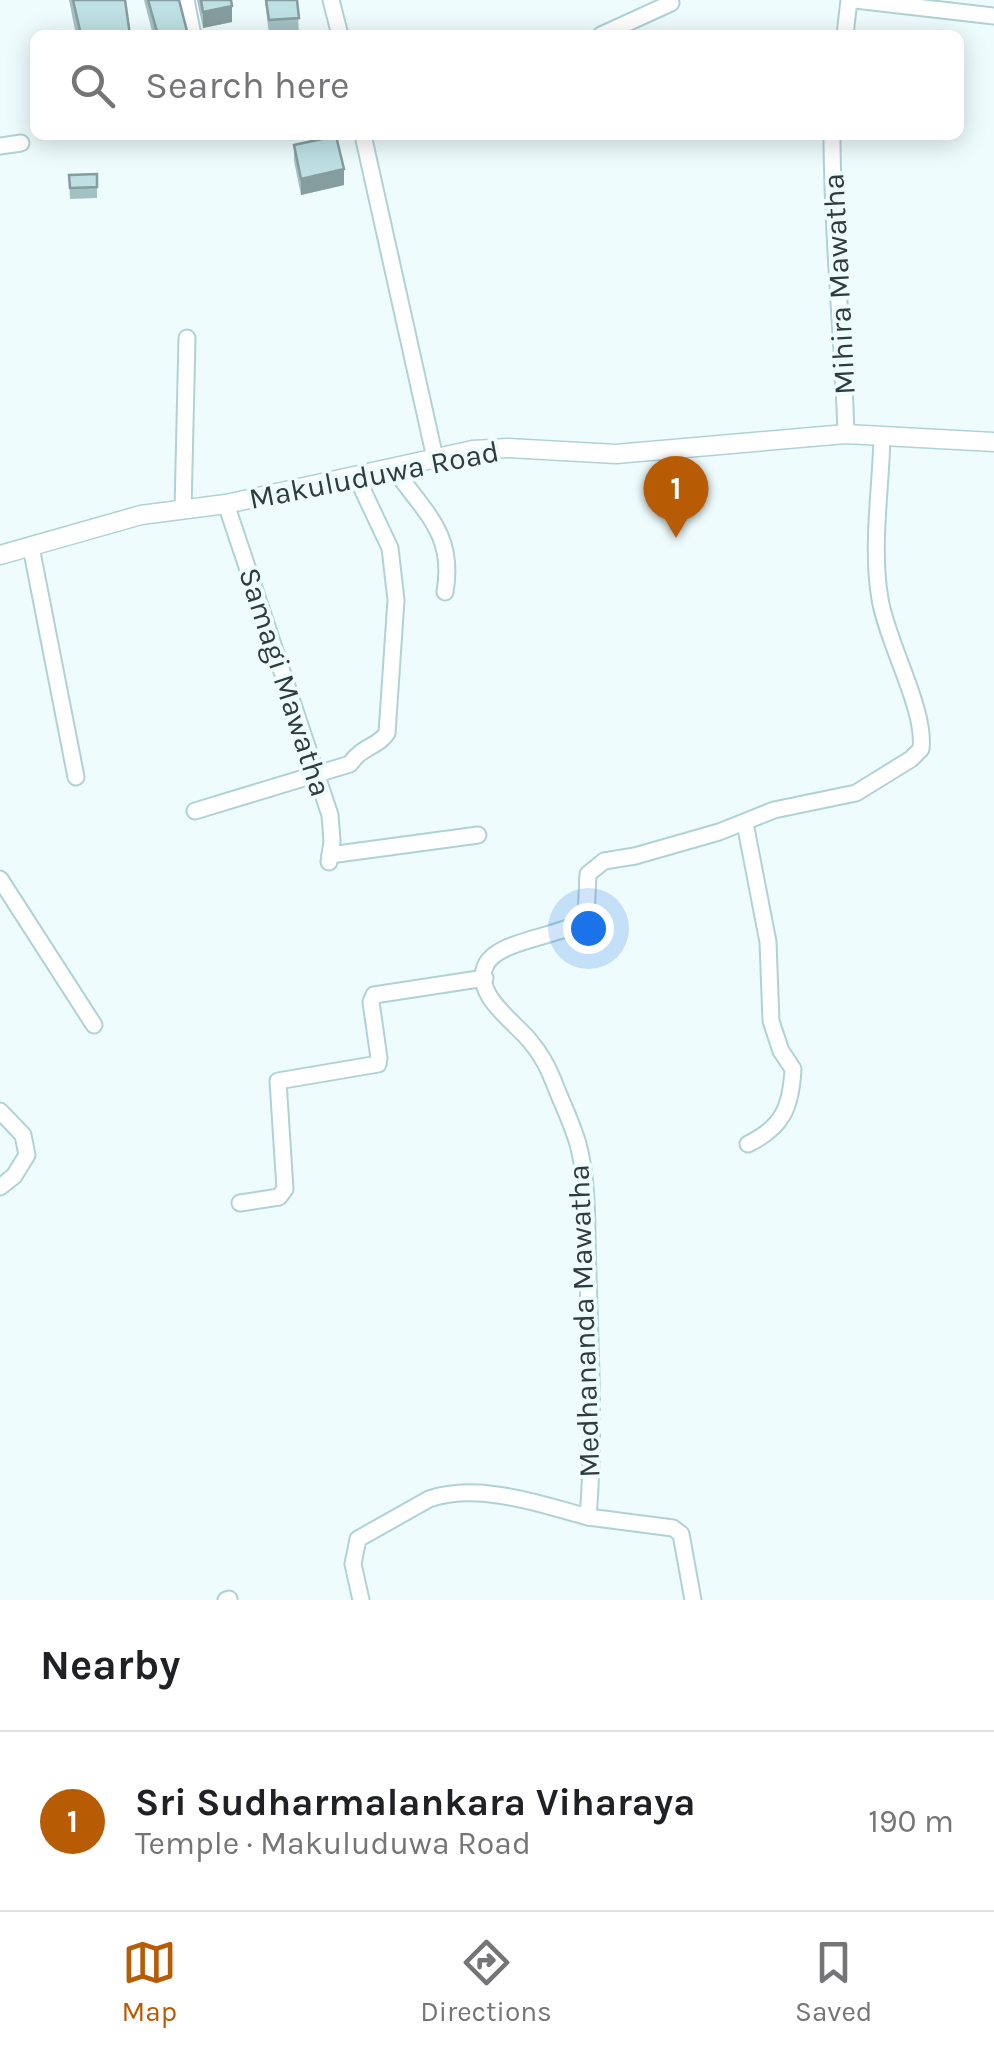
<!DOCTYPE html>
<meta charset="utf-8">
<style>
body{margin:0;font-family:Karla,sans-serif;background:#f2f2f2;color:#202124}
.you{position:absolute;left:588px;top:928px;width:35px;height:35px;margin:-25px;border:8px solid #fff;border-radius:50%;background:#1a73e8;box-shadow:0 0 0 15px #1a73e833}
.badge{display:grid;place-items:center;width:65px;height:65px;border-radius:50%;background:#b75b05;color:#fff;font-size:32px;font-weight:700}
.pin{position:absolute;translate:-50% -82px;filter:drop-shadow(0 2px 5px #0008)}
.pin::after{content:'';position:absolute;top:52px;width:35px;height:30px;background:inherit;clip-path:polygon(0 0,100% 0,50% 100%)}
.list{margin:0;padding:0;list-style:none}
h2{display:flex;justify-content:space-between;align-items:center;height:130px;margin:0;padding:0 40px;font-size:42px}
h2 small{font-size:32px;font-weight:400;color:#757577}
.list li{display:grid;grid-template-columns:65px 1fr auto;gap:30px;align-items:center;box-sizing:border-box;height:180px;padding:0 40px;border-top:2px solid #e0e0e0}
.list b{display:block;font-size:38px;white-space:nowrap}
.list p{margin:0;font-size:32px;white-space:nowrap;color:#757577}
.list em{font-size:32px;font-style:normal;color:#757577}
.icon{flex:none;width:55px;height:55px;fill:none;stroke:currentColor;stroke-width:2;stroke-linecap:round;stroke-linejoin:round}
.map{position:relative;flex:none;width:994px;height:1600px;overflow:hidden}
.search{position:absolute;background:#fff;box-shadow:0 5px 25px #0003;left:30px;right:30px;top:30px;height:110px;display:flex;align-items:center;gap:25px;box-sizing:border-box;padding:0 35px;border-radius:15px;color:#757577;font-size:38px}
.sheet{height:310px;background:#fff}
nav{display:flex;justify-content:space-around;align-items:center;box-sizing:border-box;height:140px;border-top:2px solid #e0e0e0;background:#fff;font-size:28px;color:#757577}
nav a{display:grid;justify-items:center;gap:5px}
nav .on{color:#b75b05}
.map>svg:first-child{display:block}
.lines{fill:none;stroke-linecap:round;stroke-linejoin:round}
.minor-casing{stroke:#b0d2d4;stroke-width:19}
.tertiary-casing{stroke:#b0d2d4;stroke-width:21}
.minor{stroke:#fff;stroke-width:15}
.tertiary{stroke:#fff;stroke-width:18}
.wall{fill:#a3c1c3}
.shaded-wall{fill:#859d9f}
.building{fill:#bee0e3;stroke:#859d9f;stroke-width:2.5}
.labels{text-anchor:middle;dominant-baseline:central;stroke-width:8;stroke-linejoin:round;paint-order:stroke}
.street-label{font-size:30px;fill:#2e3c3d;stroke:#eefcfd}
</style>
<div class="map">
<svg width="994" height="1600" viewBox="0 0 994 1600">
<rect width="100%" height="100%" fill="#eefcfd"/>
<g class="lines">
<defs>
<g id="minor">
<polyline points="186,0 193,35"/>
<polyline points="331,0 340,35"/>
<polyline points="855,0 994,16"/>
<polyline points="601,35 671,3"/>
<polyline points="845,35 849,0"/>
<polyline points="363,135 435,458"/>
<path d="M832,135C832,235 843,334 846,434"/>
<polyline points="0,146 21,143"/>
<path d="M394,469C425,513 455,534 445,592"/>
<polyline points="226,504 330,815 332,841 329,862"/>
<polyline points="183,510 187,338"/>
<polyline points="31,547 76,777"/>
<path d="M195,811L350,764C362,746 378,747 387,733L396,600L390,548L357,478"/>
<path d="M745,823L768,942L771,1021L781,1051L793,1069C791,1107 783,1127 748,1144"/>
<polyline points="330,855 478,835"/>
<polyline points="0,879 94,1025"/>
<polyline points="0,1111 23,1135 27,1155 14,1176 0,1187"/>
<polyline points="240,1203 279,1197 285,1189 278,1081 378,1064 379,1058 371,1002 374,995 485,978"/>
<polyline points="588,1517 673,1528 681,1534 693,1600"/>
<polyline points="226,1600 229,1599"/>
<path d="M361,1600L353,1564L358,1539L429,1499C478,1482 540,1504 588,1517C595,1436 590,1354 588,1273C586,1231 589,1185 578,1144C572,1123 561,1101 553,1080C548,1067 540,1053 530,1041C516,1023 474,996 485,967C495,939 562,938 586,918L588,874L604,861L635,856L719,832L774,810L856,793L911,759L921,749C926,709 887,643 880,599C871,547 881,488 882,436"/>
</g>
<polyline id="tertiary" points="0,555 141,515 226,504 473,450 508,448 616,454 846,434 994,442"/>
</defs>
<use href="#minor" class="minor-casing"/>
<use href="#tertiary" class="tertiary-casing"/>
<use href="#minor" class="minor"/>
<use href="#tertiary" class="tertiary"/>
</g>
<g class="wall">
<polygon points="69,0 125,0 130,35 76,35"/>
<polygon points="144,0 179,0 188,35 153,35"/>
<polygon points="197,0 231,0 232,22 203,28"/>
<polygon points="265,0 297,0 299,34 269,35"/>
<polygon points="294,145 344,185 301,195 294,161"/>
<polygon points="97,174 97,198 70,199 69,175"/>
</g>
<g class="shaded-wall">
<polygon points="232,6 232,22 203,28 203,12"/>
<polygon points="344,169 344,185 301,195 301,179"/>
</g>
<g class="building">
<polygon points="73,0 125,0 130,35 81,35"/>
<polygon points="148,0 179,0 188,35 158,35"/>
<polygon points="201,0 231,0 232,6 203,12"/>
<polygon points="266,0 297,0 299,18 269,20"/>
<polygon points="336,136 344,169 301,179 294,145"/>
<polygon points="97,174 97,187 70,188 69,175"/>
</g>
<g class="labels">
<g class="street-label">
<text transform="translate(839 284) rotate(-93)">Mihira Mawatha</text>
<text transform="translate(374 475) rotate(-11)">Makuluduwa Road</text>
<text transform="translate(285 682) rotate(72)">Samagi Mawatha</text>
<text transform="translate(584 1321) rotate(-92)">Medhananda Mawatha</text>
</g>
</g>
</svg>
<div class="you"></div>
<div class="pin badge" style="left:676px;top:538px">1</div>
<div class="search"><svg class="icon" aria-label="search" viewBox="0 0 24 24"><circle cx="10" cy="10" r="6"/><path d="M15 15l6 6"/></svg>Search here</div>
</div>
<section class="sheet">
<h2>Nearby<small></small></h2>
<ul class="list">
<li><span class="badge">1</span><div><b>Sri Sudharmalankara Viharaya</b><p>Temple · Makuluduwa Road</p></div><em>190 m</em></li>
</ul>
</section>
<nav>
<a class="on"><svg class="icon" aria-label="map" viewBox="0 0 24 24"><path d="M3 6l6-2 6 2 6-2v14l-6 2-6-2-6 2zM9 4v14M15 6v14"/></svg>Map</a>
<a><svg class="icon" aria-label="directions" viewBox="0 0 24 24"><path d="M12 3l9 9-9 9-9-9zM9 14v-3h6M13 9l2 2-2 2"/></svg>Directions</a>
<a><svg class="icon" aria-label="saved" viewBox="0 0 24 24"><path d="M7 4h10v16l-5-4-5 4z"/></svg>Saved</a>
</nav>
